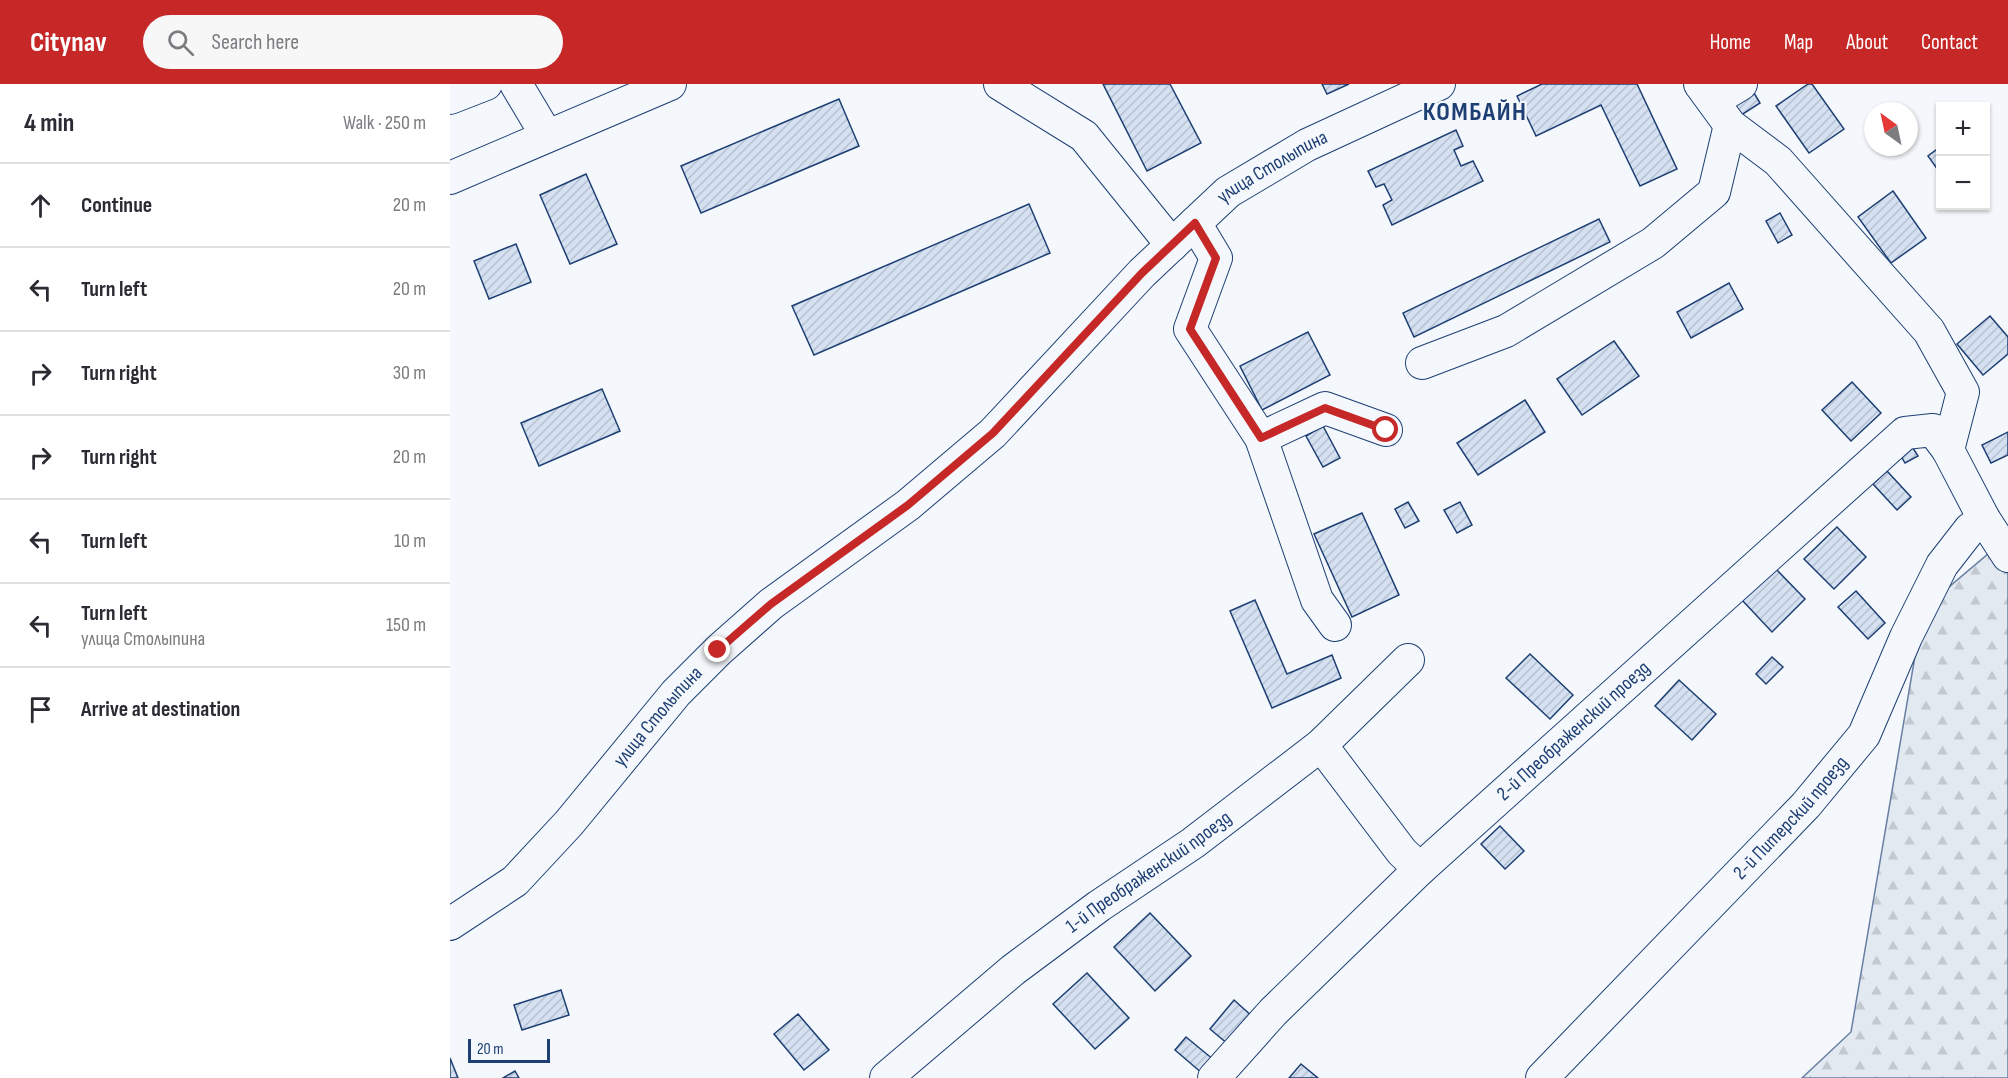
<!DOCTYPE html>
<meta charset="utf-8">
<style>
body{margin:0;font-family:"Sofia Sans Condensed",sans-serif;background:#f7f7f7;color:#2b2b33}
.controls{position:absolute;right:18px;top:18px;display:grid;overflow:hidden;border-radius:0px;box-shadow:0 2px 4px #0004}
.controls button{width:54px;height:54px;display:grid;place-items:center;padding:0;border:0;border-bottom:2px solid #e1e1e2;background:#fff;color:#2b2b33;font:30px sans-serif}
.compass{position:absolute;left:1414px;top:18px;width:54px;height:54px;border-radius:50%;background:#fff;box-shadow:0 2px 4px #0004;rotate:327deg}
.scale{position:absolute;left:18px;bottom:15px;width:82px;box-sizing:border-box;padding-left:6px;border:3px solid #1d3f73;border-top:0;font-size:16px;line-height:21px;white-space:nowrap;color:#1d3f73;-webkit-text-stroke:4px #f4f7fb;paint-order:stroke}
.stop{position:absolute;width:18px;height:18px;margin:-14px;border:4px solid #c62828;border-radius:50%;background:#fff}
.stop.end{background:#c62828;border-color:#fff;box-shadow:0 2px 6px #0008}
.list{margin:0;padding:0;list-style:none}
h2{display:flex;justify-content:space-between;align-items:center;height:78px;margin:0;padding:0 24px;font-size:26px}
h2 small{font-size:20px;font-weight:400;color:#7c7c81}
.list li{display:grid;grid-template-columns:39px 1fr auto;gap:18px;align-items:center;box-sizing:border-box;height:84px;padding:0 24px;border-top:2px solid #e1e1e2}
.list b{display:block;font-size:22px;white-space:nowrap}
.list p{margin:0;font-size:20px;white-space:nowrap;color:#7c7c81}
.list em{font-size:20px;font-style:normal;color:#7c7c81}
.icon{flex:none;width:33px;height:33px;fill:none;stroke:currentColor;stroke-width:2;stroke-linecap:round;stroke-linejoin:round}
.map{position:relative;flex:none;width:1558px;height:994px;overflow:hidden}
header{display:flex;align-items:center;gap:36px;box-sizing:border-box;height:84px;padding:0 30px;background:#c62828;color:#fff}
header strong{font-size:28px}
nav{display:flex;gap:33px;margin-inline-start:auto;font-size:21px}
.search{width:420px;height:54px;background:#f7f7f7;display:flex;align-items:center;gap:15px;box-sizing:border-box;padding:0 21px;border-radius:33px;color:#7c7c81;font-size:22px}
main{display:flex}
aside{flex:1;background:#fff}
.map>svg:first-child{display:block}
.forest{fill:url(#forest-firs);stroke:#687fa3;stroke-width:1.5}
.building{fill:url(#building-hatch);stroke:#1d3f73;stroke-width:1.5}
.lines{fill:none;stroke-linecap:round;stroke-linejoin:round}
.minor-casing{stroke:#1d3f73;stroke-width:34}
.minor{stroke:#f4f7fb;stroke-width:32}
.route{stroke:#c62828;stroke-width:8}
.labels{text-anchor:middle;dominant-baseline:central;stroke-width:4.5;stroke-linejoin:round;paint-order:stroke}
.street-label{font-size:20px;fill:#1d3f73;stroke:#f4f7fb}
.district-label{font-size:26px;font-weight:bold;letter-spacing:1.5px;fill:#1d3f73;stroke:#f4f7fb}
</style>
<header>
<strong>Citynav</strong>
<div class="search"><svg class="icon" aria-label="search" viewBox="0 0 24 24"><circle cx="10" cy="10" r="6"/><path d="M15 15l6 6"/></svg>Search here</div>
<nav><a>Home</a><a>Map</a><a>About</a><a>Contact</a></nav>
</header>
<main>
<aside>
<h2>4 min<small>Walk · 250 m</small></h2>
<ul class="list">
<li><svg class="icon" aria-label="ahead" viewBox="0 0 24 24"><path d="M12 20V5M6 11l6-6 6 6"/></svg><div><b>Continue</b></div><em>20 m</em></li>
<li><svg class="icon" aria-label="left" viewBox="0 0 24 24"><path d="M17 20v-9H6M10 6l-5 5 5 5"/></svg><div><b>Turn left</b></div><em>20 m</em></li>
<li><svg class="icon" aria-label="right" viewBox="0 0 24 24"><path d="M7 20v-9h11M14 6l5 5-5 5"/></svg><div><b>Turn right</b></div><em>30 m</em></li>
<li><svg class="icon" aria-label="right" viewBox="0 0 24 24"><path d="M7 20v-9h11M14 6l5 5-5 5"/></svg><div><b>Turn right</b></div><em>20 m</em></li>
<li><svg class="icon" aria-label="left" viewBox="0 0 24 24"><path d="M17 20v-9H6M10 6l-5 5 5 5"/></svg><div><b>Turn left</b></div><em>10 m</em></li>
<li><svg class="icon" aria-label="left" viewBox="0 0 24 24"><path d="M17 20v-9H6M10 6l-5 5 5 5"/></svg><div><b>Turn left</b><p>улица Столыпина</p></div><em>150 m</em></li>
<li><svg class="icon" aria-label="arrive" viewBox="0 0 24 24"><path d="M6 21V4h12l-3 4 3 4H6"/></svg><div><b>Arrive at destination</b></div></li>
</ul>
</aside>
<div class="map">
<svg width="1558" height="994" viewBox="0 0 1558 994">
<defs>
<pattern id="forest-firs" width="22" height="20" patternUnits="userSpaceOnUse" patternTransform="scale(1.5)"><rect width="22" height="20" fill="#e3e9f0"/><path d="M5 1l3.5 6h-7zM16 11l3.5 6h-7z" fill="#c2c9d1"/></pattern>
<pattern id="building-hatch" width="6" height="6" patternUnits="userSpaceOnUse" patternTransform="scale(1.5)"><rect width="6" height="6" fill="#d5e0f0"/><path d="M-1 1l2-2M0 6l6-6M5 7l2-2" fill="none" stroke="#b6c1d1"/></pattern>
</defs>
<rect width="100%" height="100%" fill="#f4f7fb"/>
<polygon class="forest" points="1558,453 1558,994 1352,994 1401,948 1473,525"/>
<g class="building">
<polygon points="653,0 720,0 751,59 697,87"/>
<polygon points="872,0 899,0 877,10"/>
<polygon points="1092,0 1187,0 1227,85 1190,102 1151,21 1086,52 1067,12"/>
<polygon points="1358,0 1362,0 1394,45 1359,69 1326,22"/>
<polygon points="1301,4 1310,19 1282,37 1272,21"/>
<polygon points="389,15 409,62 251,129 231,82"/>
<polygon points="1006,46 1013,62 1004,66 1011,82 1023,77 1033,97 942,141 933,121 942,116 934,100 926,103 918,87"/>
<polygon points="1490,63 1490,89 1478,72"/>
<polygon points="136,90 167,160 120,180 90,111"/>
<polygon points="1443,107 1476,154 1441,179 1408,133"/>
<polygon points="579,120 600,169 364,271 342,222"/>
<polygon points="1330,129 1342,151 1328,159 1316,137"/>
<polygon points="1149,135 1160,158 964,253 953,229"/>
<polygon points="66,160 81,198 39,215 24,177"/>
<polygon points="1279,199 1293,225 1241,254 1227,228"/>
<polygon points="1540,232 1558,253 1558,270 1533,291 1507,260"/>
<polygon points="858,248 880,291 812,326 790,282"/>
<polygon points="1164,257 1189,292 1132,331 1107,295"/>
<polygon points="1402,298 1431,329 1401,357 1372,326"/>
<polygon points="152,305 170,347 89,382 71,339"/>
<polygon points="1075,316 1095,348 1028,391 1007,359"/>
<polygon points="873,342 890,374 873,383 856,352"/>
<polygon points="1558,348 1558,371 1541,379 1532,361"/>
<polygon points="1459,358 1468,372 1455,379 1447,365"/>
<polygon points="1437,387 1461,413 1447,426 1423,400"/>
<polygon points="958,418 969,437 955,444 945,425"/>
<polygon points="1010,418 1022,441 1007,449 994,426"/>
<polygon points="912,429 949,511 902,533 864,450"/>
<polygon points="1387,443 1416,473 1384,505 1354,475"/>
<polygon points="1324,483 1355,515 1322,548 1291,515"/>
<polygon points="1406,507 1435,539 1418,555 1388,523"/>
<polygon points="805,516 837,590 882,571 891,594 822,624 780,527"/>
<polygon points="1080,570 1123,611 1100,635 1056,594"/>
<polygon points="1322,573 1333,583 1316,600 1306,590"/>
<polygon points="1229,596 1266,630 1242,656 1205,622"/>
<polygon points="1050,742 1074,767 1055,785 1031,760"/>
<polygon points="700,829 741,872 705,907 664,863"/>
<polygon points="637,889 679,934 645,965 603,920"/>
<polygon points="111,906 119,931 72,946 64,921"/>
<polygon points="784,916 803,933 779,961 760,945"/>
<polygon points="348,930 379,966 354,986 324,950"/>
<polygon points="736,953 764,976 753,990 725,966"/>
<polygon points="0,974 8,994 0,994"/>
<polygon points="851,980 868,994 839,994"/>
<polygon points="65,987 69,994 53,994"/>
</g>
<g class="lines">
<defs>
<g id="minor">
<polyline points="66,0 97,52"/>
<polyline points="550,0 634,52 722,161"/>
<polyline points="1250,0 1280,41 1328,77 1479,247 1513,308 1498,366 1534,435 1558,472"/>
<polyline points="0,14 36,0"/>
<polyline points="1263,17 1291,0"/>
<polyline points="0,94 220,0"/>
<polyline points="745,139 766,174 740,245 811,354 867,516 885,541"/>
<polyline points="972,279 1056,247 1203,159 1264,108 1280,41"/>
<polyline points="811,354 875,324 936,346"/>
<polyline points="871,661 952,768 970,785"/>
<path id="s1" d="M0,840L65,797L119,739L226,609L269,566L321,520L458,421L543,349L692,189L778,108L857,61L989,0"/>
<path id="s2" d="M436,994L563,886L649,822L743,759L871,661L958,576"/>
<path id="s3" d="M764,994L823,928L970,785L1455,349L1483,346L1498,366"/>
<path id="s4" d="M1092,994L1356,721L1414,651L1456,553L1492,481L1520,445L1534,435"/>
</g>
</defs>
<use href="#minor" class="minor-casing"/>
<use href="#minor" class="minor"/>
</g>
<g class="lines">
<polyline class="route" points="268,566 321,520 458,421 543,349 692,189 745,139 766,174 740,245 811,354 875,324 936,346"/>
</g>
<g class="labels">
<g class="street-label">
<text stroke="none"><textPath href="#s1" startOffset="1124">улица Столыпина</textPath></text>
<text stroke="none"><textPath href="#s1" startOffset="296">улица Столыпина</textPath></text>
<text stroke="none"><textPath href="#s3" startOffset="500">2-й Преображенский проезд</textPath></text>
<text stroke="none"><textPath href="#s4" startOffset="360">2-й Питерский проезд</textPath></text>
<text stroke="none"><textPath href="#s2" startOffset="334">1-й Преображенский проезд</textPath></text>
</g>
<g class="district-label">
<text x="1025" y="28">КОМБАЙН</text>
</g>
</g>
</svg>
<div class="controls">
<button>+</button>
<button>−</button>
</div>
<svg class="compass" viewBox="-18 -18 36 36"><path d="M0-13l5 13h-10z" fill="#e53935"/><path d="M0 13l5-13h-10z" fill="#7c7c81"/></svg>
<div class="scale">20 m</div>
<div class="stop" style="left:936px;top:346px"></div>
<div class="stop end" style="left:268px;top:566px"></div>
</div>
</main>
